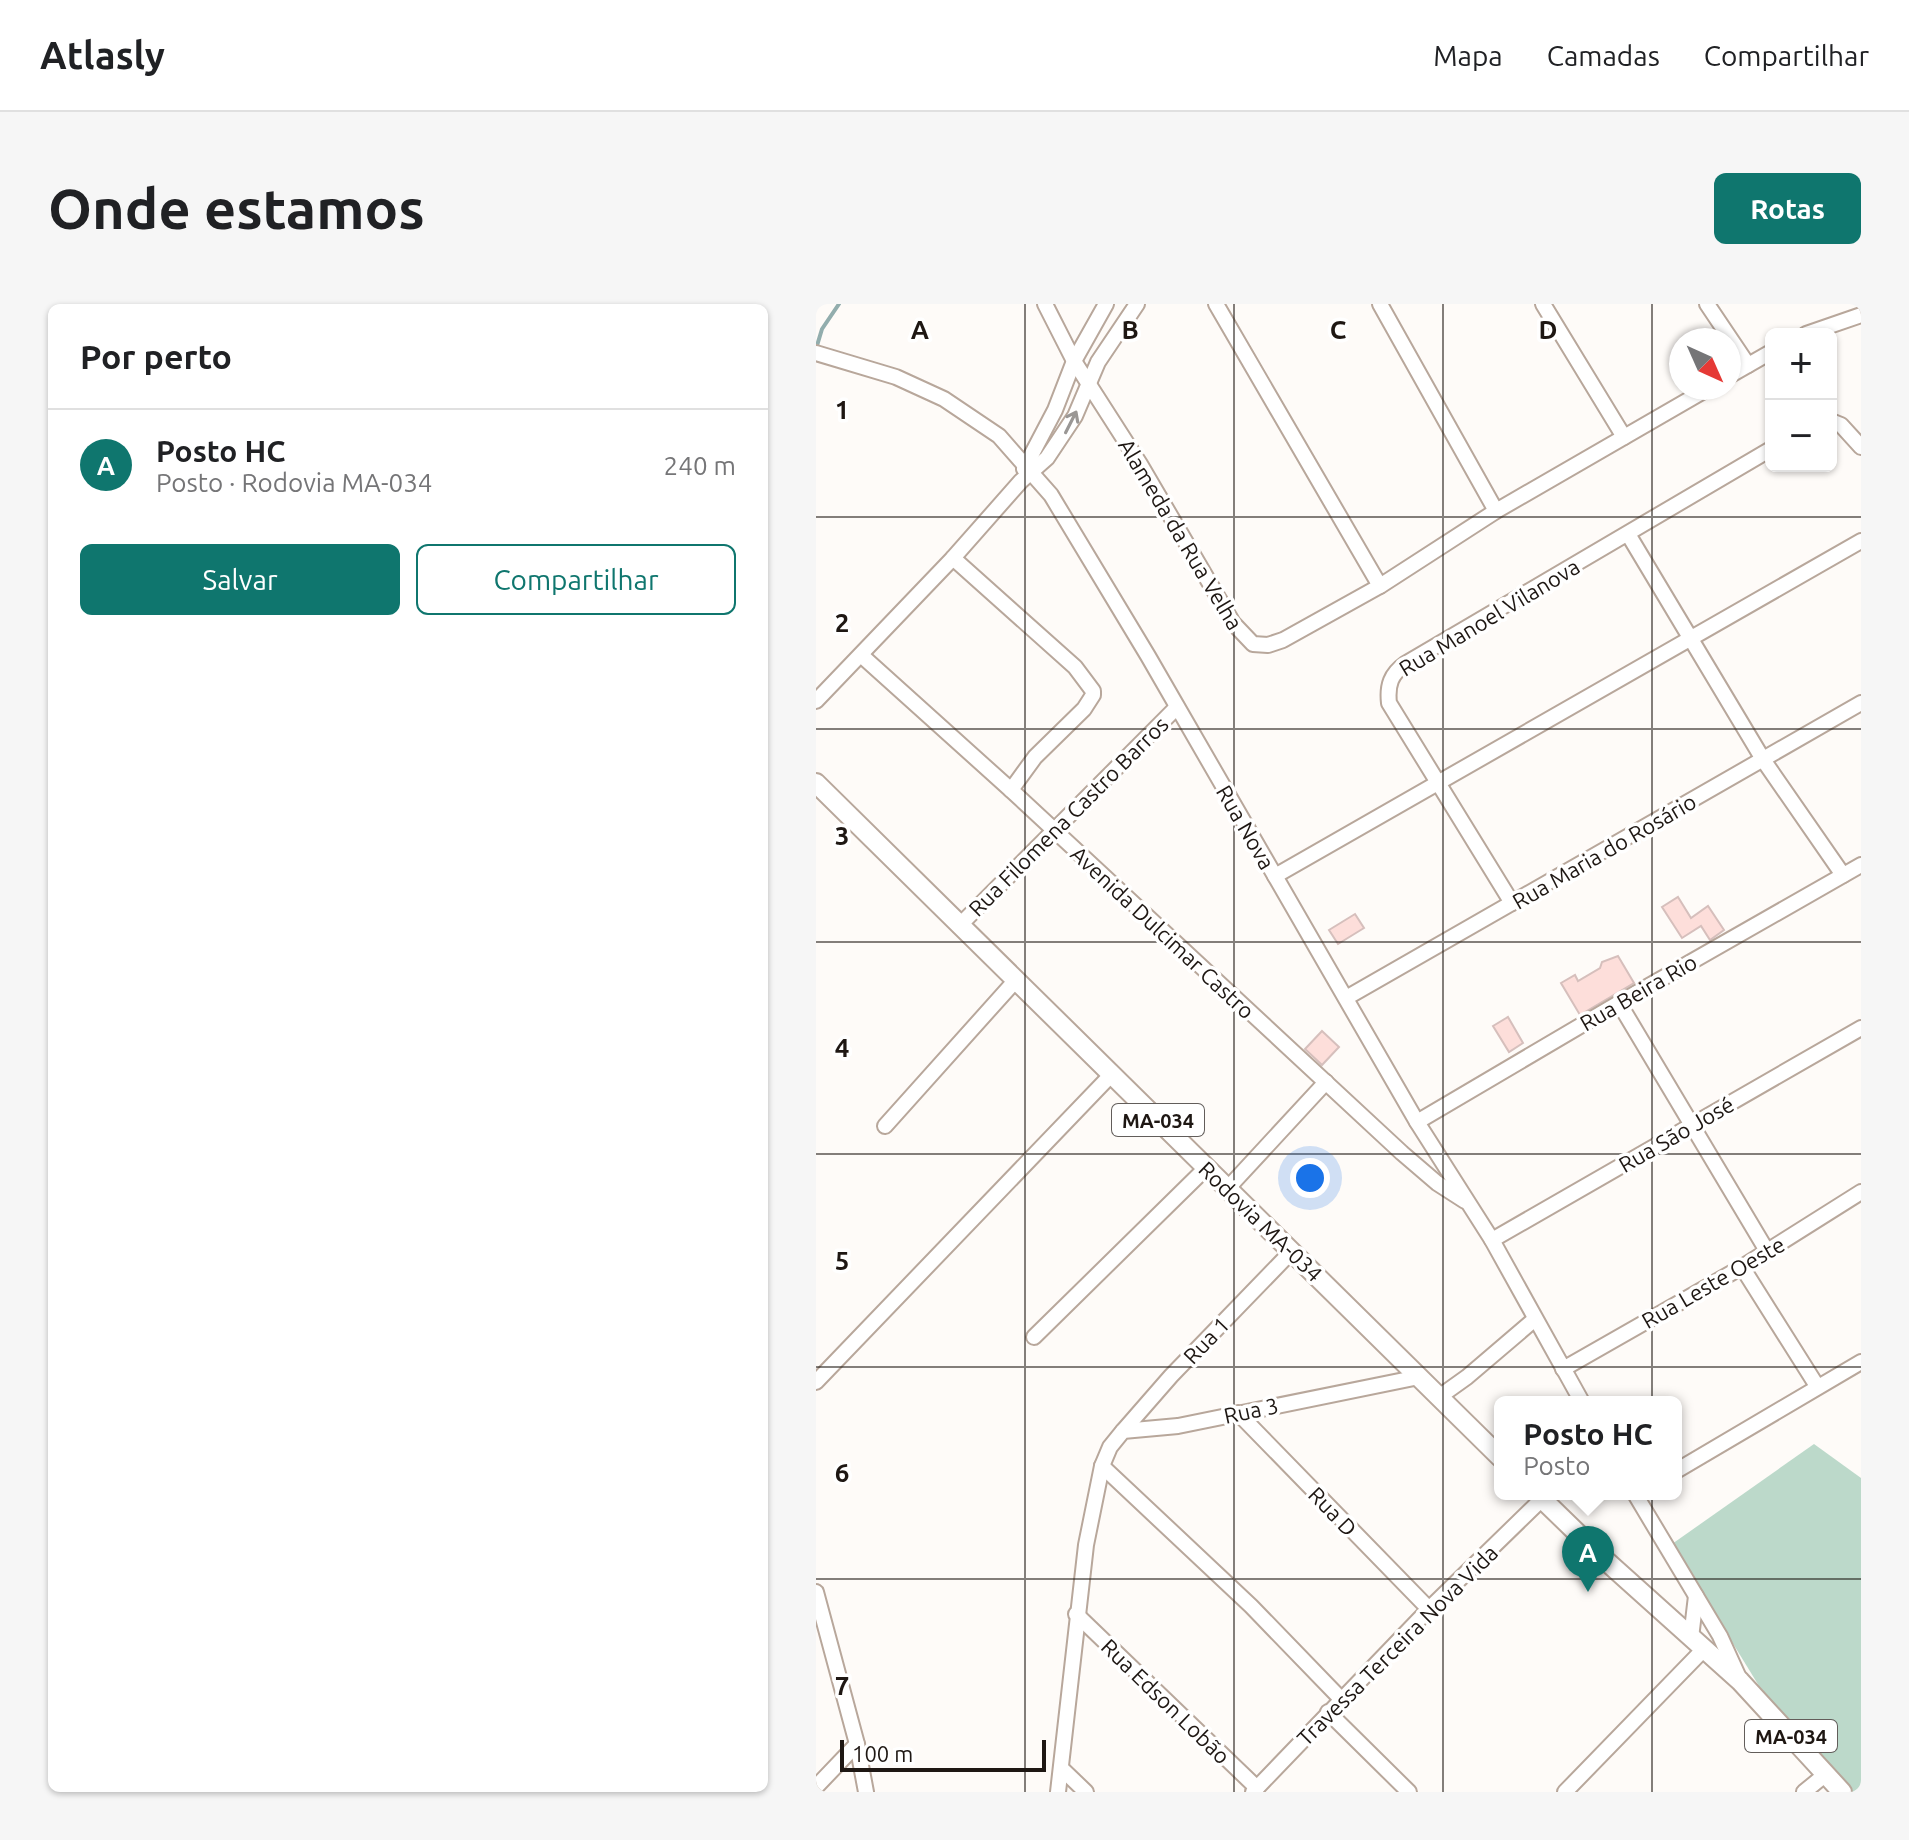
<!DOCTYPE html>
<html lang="pt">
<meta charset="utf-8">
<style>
body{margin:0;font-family:Ubuntu,sans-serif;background:#f6f6f6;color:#202124}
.controls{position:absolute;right:24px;top:24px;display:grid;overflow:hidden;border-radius:12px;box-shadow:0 2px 6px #0004}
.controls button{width:72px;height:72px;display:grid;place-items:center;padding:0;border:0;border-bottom:2px solid #e0e0e0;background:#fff;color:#202124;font:40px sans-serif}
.compass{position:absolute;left:853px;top:24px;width:72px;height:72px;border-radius:50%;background:#fff;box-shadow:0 2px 6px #0004;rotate:135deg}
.scale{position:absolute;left:24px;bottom:20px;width:206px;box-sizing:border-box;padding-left:8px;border:4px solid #1e1713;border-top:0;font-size:22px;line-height:28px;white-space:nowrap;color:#1e1713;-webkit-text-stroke:6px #fff;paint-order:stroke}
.you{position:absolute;left:494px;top:874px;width:28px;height:28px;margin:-20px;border:6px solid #fff;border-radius:50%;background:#1a73e8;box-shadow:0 0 0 12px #1a73e833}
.badge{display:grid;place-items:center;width:52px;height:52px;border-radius:50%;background:#0f766e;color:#fff;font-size:26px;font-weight:700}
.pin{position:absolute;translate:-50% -66px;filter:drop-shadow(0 2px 4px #0008)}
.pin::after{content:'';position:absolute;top:42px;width:28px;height:24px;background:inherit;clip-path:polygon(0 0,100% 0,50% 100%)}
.popup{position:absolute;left:678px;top:1092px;width:188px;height:104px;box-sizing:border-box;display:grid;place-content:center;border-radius:12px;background:#fff;filter:drop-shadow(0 2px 6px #0005);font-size:26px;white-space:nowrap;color:#757577}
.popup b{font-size:30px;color:#202124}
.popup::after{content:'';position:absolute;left:50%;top:100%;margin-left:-16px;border:16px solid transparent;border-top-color:#fff}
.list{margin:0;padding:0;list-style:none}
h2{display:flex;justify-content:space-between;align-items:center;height:104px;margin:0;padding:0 32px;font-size:34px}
h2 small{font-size:26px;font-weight:400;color:#757577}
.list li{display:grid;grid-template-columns:52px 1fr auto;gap:24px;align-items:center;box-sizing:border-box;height:112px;padding:0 32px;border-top:2px solid #e0e0e0}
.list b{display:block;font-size:30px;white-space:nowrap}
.list p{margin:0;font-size:26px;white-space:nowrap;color:#757577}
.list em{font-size:26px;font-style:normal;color:#757577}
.actions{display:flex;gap:16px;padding:24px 32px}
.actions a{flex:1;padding:18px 0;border:2px solid #0f766e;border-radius:12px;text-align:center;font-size:28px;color:#0f766e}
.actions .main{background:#0f766e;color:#fff}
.map{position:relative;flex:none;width:1045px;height:1488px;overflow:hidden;border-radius:12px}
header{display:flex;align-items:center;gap:48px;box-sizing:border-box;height:112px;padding:0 40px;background:#fff;border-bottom:2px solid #e0e0e0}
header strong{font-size:38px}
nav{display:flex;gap:44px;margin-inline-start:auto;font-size:28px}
.intro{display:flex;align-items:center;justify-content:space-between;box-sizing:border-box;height:192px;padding:0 48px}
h1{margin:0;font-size:56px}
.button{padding:20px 36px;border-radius:12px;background:#0f766e;color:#fff;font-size:28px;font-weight:700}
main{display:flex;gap:48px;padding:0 48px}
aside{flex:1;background:#fff;border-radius:12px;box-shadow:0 2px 6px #0004}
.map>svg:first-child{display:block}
.green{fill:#bcd9ca}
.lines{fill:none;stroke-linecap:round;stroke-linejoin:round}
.stream{stroke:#92adad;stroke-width:4}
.building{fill:#fddeda;stroke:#d6bfbc;stroke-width:2}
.minor-casing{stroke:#b8a79b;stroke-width:18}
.major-casing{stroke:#b8a79b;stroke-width:22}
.minor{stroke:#fff;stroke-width:14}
.major{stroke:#fff;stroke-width:18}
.oneway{stroke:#9a9795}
.grid{fill:none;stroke:#1e1713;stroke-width:2;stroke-opacity:0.55}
.labels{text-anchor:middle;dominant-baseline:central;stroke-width:7;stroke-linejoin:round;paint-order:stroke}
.shield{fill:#fff;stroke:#625d5a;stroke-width:2}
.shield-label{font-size:20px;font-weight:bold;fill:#1e1713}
.street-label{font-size:22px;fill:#1e1713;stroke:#fff}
.grid-label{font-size:26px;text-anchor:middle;font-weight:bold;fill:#1e1713;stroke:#fff;stroke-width:7;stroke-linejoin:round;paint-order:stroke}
</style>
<header>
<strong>Atlasly</strong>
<nav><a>Mapa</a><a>Camadas</a><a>Compartilhar</a></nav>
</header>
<div class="intro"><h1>Onde estamos</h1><a class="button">Rotas</a></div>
<main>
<aside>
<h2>Por perto<small></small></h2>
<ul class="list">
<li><span class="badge">A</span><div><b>Posto HC</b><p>Posto · Rodovia MA-034</p></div><em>240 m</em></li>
</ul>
<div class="actions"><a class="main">Salvar</a><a>Compartilhar</a></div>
</aside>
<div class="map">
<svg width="1045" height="1488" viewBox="0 0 1045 1488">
<rect width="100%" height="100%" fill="#fefbf8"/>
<polygon class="green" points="998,1140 1045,1174 1045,1488 1036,1488 943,1382 856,1240"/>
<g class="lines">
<polyline class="stream" points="0,45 6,25 23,0"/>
</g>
<g class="building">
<polygon points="862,593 875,614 892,602 908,626 894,636 885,622 866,634 846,603"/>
<polygon points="539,610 548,624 522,640 513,626"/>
<polygon points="802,652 818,679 764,711 745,679 759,671 762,677 784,664 786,658"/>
<polygon points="692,713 707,739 693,748 677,722"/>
<polygon points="506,727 523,743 506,761 489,745"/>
</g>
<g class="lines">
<defs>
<g id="minor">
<polyline points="229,0 258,57 324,160 417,319 437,340 452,341 467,336 564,282 680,207 893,84"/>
<polyline points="400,0 564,282"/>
<polyline points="564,0 680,207"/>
<polyline points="727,0 808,133"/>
<polyline points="891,0 932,61"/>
<polyline points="990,30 1045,11"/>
<polyline points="0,49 80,73 128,95 183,132 235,191 332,352 601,818 676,936 766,1098"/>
<polyline points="913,72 955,48"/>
<polyline points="1015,117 1025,121 1045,143"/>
<polyline points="208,165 239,106 258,57 290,0"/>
<polyline points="812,230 948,457 1027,571"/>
<polyline points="137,254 259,363 277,387 277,391 268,405 219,453 195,486"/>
<polyline points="45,351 195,486 586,849 621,879 649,897"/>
<polyline points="0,397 137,254 205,177 231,154 259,112 282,58 321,0"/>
<polyline points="459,572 1045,237"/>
<path d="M696,599L573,399C571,381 575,370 589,360L955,145"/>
<polyline points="143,622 361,403"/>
<polyline points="530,694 1045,399"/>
<polyline points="803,699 951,947"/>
<polyline points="601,818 803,699 1045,561"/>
<polyline points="69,822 199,677"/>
<polyline points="412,884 510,778"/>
<polyline points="676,936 1045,724"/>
<polyline points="926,963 1001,1082"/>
<polyline points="218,1033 390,864"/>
<polyline points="747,1065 926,963 1045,888"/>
<polyline points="0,1078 296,770"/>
<polyline points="623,1093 651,1073 719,1015"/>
<polyline points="422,1109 613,1305"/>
<polyline points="307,1127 355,1072 476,947"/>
<polyline points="286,1162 435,1302 525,1395"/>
<polyline points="860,1167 1045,1058"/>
<polyline points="819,1190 904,1332 924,1376"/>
<polyline points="0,1288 41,1440 50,1488"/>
<polyline points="260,1310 441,1484"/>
<polyline points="875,1334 880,1292"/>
<polyline points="512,1408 593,1488"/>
<polyline points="245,1464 270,1488"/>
<polyline points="0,1483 41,1440"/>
<polyline points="242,1488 270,1241 286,1162 294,1143 307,1127 362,1122 603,1073"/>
<polyline points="437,1488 613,1305 726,1195"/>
<polyline points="749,1488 888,1345"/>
<polyline points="988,1488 1010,1470"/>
</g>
<g id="major">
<polyline points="0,479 684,1153"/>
<polyline points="721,1190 788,1255 924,1377 1026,1488"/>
</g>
</defs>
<use href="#minor" class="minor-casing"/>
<use href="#major" class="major-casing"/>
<use href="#minor" class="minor"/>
<use href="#major" class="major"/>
</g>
<defs><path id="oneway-shaft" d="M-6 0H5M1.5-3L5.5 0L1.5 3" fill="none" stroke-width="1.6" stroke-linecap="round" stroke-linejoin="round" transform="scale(2)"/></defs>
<use class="oneway" href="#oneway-shaft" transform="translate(255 118) rotate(-63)"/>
<path class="grid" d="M209,0V1488M418,0V1488M627,0V1488M836,0V1488M0,213H1045M0,425H1045M0,638H1045M0,850H1045M0,1063H1045M0,1275H1045"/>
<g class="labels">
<g class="shield">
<rect x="296" y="800" width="92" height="32" rx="6"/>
<rect x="929" y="1416" width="92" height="32" rx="6"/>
</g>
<g class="shield-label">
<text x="342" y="816">MA-034</text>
<text x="975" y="1432">MA-034</text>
</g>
<g class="street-label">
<text transform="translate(365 230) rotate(59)">Alameda da Rua Velha</text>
<text transform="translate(673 313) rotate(-31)">Rua Manoel Vilanova</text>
<text transform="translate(252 512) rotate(-45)">Rua Filomena Castro Barros</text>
<text transform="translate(430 523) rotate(60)">Rua Nova</text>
<text transform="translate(788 547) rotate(-30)">Rua Maria do Rosário</text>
<text transform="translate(347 628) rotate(43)">Avenida Dulcimar Castro</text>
<text transform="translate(822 688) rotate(-30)">Rua Beira Rio</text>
<text transform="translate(860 830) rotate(-30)">Rua São José</text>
<text transform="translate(445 917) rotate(44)">Rodovia MA-034</text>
<text transform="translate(897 978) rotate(-30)">Rua Leste Oeste</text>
<text transform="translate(390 1036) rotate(-46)">Rua 1</text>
<text transform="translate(435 1106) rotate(-12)">Rua 3</text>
<text transform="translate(517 1207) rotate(46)">Rua D</text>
<text transform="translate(581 1341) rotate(-45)">Travessa Terceira Nova Vida</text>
<text transform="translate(350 1397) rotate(44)">Rua Edson Lobão</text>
</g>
</g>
<g class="grid-label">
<text x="104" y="35">A</text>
<text x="314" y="35">B</text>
<text x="522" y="35">C</text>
<text x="732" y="35">D</text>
<text x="26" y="115">1</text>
<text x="26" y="328">2</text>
<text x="26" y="541">3</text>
<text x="26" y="753">4</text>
<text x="26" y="966">5</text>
<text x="26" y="1178">6</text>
<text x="26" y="1391">7</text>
</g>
</svg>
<div class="controls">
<button>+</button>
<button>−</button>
</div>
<svg class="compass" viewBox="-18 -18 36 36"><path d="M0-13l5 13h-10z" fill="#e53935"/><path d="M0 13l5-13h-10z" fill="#757577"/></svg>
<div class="scale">100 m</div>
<div class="you"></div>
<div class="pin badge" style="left:772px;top:1288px">A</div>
<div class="popup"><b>Posto HC</b>Posto</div>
</div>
</main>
